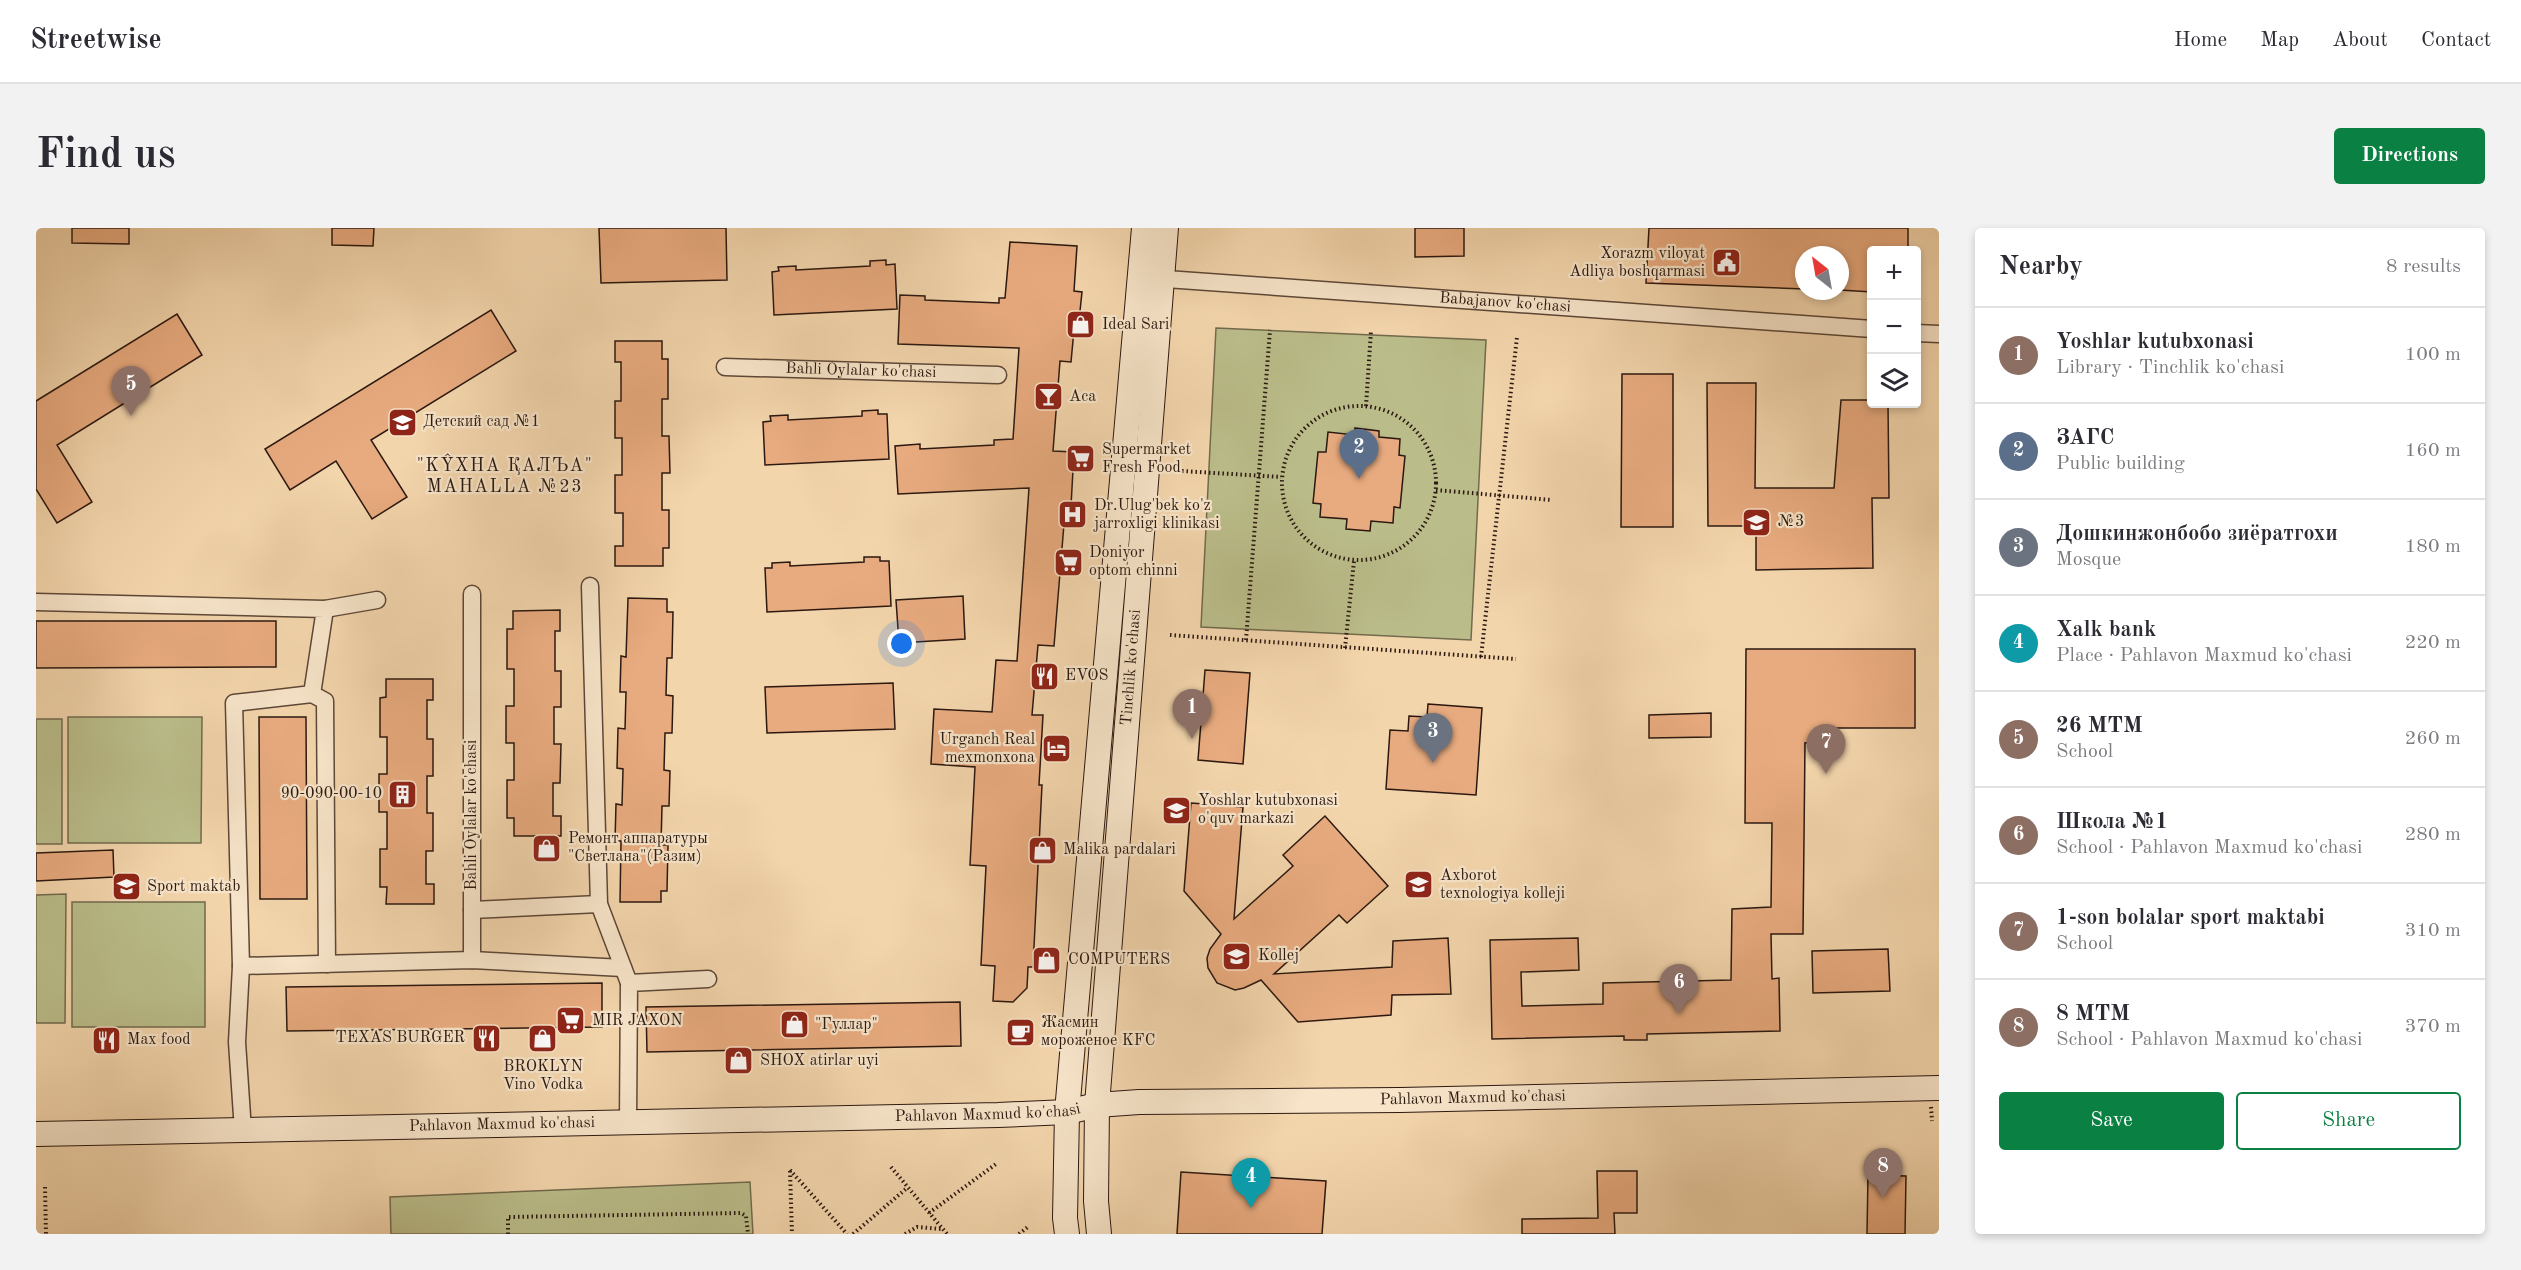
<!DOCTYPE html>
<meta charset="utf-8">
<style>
body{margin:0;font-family:"Old Standard TT",serif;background:#f2f2f3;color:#2b2b33}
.controls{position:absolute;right:18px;top:18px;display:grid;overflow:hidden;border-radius:6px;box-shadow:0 3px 9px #0003}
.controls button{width:54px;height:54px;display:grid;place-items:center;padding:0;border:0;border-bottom:2px solid #e1e1e2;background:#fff;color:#2b2b33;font:30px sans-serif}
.compass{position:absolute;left:1759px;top:18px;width:54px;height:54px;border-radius:50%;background:#fff;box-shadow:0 3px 9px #0003;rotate:329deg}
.you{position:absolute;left:866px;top:416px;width:21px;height:21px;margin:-15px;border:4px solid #fff;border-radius:50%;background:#1a73e8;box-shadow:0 0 0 9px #1a73e833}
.badge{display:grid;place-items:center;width:39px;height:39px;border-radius:50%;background:#0b8043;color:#fff;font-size:20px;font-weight:700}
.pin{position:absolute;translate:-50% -50px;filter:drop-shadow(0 2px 3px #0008)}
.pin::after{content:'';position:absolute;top:32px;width:21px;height:18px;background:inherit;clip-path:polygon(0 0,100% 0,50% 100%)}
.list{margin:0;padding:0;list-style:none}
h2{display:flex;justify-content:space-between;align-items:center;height:78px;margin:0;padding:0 24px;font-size:26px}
h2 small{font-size:20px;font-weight:400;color:#7c7c81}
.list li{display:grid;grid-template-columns:39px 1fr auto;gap:18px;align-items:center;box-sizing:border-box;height:96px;padding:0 24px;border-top:2px solid #e1e1e2}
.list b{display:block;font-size:22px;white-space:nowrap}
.list p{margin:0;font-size:20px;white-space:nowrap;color:#7c7c81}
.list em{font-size:20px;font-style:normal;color:#7c7c81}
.actions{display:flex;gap:12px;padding:18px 24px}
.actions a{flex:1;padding:14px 0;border:2px solid #0b8043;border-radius:6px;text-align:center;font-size:21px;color:#0b8043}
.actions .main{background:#0b8043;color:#fff}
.icon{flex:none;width:33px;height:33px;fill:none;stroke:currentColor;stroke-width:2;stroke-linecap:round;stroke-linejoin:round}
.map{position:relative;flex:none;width:1903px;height:1006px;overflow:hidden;border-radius:6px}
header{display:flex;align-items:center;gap:36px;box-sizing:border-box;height:84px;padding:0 30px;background:#fff;border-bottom:2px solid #e1e1e2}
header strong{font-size:28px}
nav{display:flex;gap:33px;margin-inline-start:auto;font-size:21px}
.intro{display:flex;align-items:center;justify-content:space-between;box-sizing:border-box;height:144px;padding:0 36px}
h1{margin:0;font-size:42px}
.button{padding:15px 27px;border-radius:6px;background:#0b8043;color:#fff;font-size:21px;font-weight:700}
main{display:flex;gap:36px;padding:0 36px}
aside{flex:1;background:#fff;border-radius:6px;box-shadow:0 3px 9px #0003}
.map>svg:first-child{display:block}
.green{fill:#babd8a;stroke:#726a4d;stroke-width:1.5}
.building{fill:#e8ab7f;stroke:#2b1810;stroke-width:1.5}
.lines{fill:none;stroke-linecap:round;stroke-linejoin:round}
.street-casing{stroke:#5d4737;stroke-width:19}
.secondary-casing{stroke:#2b1810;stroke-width:26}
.path{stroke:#2b1810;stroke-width:4;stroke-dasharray:1.5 3;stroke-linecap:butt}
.street{stroke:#f7e4c9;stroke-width:16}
.secondary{stroke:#f7e4c9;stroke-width:24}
.labels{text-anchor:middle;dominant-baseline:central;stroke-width:4.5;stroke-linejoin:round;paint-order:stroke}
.poi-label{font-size:16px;fill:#2b1810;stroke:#f7e4c9;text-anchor:start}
.street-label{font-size:16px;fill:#2b1810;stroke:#f7e4c9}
.neighbourhood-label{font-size:18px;letter-spacing:1.5px;fill:#2b1810;stroke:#f7e4c9}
</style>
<header>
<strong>Streetwise</strong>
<nav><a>Home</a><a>Map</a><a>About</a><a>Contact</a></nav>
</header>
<div class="intro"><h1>Find us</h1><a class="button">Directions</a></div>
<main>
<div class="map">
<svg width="1903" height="1006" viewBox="0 0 1903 1006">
<rect width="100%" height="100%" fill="#f3d5ac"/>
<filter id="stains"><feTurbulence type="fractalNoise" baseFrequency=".00333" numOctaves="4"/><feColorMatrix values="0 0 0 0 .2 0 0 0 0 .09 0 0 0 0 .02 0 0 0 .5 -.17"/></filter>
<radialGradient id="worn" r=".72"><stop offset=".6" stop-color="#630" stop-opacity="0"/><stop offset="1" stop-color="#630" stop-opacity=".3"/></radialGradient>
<g class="green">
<polygon points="1180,100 1450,112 1435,412 1165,399"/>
<polygon points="32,489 166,489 165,615 32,615"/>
<rect x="0" y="491" width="26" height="125"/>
<polygon points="30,666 29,795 0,795 0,667"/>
<rect x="36" y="674" width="133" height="125"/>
<polygon points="714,954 717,1006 355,1006 354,969"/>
</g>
<g class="building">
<polygon points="36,0 93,0 93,16 36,15"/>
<polygon points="296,0 338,0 337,18 296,17"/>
<polygon points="563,0 690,0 691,52 565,55"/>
<polygon points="1379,0 1428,0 1428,28 1379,29"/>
<polygon points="1613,0 1872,0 1872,22 1836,21 1836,64 1804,62 1804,27 1768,27 1768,61 1610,55"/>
<polygon points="974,14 1041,18 1038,63 1046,64 1042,102 1038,102 1035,134 1024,133 1017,223 1038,224 1034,296 1028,296 1018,418 1002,417 996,487 1007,487 1003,557 1006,557 997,739 992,739 991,760 977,774 957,773 959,738 945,737 950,638 934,637 939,539 895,536 898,481 956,484 960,432 981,433 993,260 862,266 859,218 884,216 884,221 958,217 958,212 977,211 983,120 862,116 864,67 889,68 889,72 963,75 963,70 969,70"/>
<polygon points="850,32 850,37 859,36 861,81 738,87 736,44 743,43 742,39 760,38 760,42 834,38 834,33"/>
<polygon points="455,82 480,123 335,212 371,269 336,291 300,233 254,262 229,221"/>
<polygon points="141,86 166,127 21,217 56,274 21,295 0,261 0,173"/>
<polygon points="579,113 626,113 626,131 632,131 632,171 626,171 626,208 633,208 634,245 626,245 626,282 633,282 633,320 627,320 627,338 579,338 579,318 587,318 587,285 579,285 579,247 586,247 586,210 579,210 579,173 585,173 585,134 579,134"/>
<polygon points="1586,146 1637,146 1637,299 1585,299"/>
<polygon points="1671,155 1720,155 1719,260 1798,260 1805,172 1836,172 1836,176 1852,176 1853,270 1836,270 1837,340 1720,342 1720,298 1672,298"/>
<polygon points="842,182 842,186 851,186 853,231 729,237 727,194 735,193 734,188 752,187 752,192 826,188 826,183"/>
<polygon points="1319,200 1343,203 1343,209 1364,211 1363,227 1369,228 1364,280 1358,279 1357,295 1335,293 1334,303 1310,301 1311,291 1284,289 1285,276 1277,275 1282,224 1290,224 1292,204 1319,207"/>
<polygon points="828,329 844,329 844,333 853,333 855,378 731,384 729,340 736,340 736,335 754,334 754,338 828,334"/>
<polygon points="927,368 929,411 863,415 860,372"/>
<polygon points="592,370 631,371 631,384 637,384 636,430 631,430 630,467 637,468 636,505 629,505 628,542 634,543 633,578 626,578 625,617 632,617 631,663 625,663 625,674 584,674 585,613 579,613 580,576 586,577 587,541 581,540 582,500 589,501 590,464 584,464 585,428 590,429"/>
<polygon points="524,382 524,403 519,403 519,443 525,443 525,479 518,479 518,516 525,516 524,555 517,555 517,588 525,588 525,608 478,608 478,590 471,590 471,552 478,552 478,515 470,515 470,478 478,478 478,441 471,441 471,401 477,401 477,383"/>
<polygon points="0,393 240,393 240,439 0,440"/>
<polygon points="1710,421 1879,421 1879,500 1799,500 1796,506 1783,514 1769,515 1767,706 1735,706 1736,751 1743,750 1744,803 1611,806 1611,812 1588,812 1588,808 1456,811 1454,712 1542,710 1543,742 1485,744 1486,778 1567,776 1567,755 1695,752 1696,681 1735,679 1736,595 1709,595"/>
<polygon points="1169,442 1214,445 1207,536 1162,532"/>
<polygon points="350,451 397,451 397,472 391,472 391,511 397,511 397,548 391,548 391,585 397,585 397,623 390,623 390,656 398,656 398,676 350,676 351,659 344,659 344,621 351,621 351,584 343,584 343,546 351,546 351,509 344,509 344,470 350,469"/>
<polygon points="857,455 859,501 731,505 729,459"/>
<polygon points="1392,476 1446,480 1440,567 1350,561 1354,502 1372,503 1373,488 1391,489"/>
<polygon points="1675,485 1675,509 1613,510 1613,487"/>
<polygon points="223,489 270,489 271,671 224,671"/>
<polygon points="1155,575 1207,579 1198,691 1257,638 1247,627 1289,588 1352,658 1311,695 1303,687 1238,746 1356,739 1357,713 1412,710 1415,766 1356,767 1355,787 1262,794 1225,752 1208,760 1199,762 1181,755 1172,740 1171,730 1174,721 1185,706 1148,663"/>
<polygon points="77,622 78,649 0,653 0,625"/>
<polygon points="1852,721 1854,763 1777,765 1776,723"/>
<polygon points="566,755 566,799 251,803 250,759"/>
<polygon points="924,774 925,818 611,824 610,779"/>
<polygon points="1561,943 1601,943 1601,985 1578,985 1579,1006 1486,1006 1486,991 1562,990"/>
<polygon points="1145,944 1290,953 1286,1006 1141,1006"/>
<polygon points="1832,947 1870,948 1869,1006 1831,1006"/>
</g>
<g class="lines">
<defs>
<g id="street">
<path id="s1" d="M1116,50L1836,101"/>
<polyline points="1880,105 1903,106"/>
<path id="s2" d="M689,139L962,147"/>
<polyline points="554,358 563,676 593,755"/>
<polyline points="436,366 436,682 563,676"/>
<polyline points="0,374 289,381 276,466 198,475 205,738 201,814 207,903"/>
<polyline points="289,381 341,372"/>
<polyline points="276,466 289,473 291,736"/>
<polyline points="436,682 436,732"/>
<polyline points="205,738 436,732 587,740"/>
<polyline points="592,895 593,755 672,751"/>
</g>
<g id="secondary">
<path id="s3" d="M0,906L962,887L1031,884L1061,877L1103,874L1364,872L1903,860"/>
<polyline points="1031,1006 1029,990 1031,884 1108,0"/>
<path id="s4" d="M1063,1006L1060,973L1061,877L1130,0"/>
</g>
</defs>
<use href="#street" class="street-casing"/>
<use href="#secondary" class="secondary-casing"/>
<g class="path">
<circle cx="1323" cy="255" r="77"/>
<polyline points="1330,178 1335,103"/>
<polyline points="1146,243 1245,249"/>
<polyline points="1400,262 1516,272"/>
<polyline points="1134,407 1480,431"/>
<polyline points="1210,412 1234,102"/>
<polyline points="1309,420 1318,333"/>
<polyline points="1445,429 1481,109"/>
<polyline points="1895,879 1896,893"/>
<polyline points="855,939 911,1006"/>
<polyline points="754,942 811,1006"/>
<polyline points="754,943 756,1006"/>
<polyline points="9,959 10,1006"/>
<polyline points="893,985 960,936"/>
<polyline points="472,1006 472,989 705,985 710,988 712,1006"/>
<polyline points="817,1006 871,960"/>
<polyline points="869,1006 881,999 905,1001"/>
<polyline points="983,1006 993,998"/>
</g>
<use href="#street" class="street"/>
<use href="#secondary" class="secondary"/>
</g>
<defs>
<symbol id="civic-square" viewBox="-11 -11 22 22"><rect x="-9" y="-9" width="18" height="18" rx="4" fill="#8f2418" stroke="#f7e4c9"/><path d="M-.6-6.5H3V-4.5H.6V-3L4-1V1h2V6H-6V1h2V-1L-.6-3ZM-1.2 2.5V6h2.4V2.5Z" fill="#fff"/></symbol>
<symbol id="shop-square" viewBox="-11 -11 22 22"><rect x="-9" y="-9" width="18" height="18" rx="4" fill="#8f2418" stroke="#f7e4c9"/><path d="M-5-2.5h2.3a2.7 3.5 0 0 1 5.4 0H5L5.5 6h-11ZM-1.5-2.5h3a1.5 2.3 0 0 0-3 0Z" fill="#fff"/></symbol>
<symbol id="bar-square" viewBox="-11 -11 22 22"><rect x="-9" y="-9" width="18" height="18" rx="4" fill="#8f2418" stroke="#f7e4c9"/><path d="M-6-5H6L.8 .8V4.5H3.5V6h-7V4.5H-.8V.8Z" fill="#fff"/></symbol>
<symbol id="school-square" viewBox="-11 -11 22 22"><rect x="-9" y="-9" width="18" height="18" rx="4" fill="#8f2418" stroke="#f7e4c9"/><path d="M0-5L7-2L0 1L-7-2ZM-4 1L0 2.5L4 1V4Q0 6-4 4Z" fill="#fff"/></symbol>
<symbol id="supermarket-square" viewBox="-11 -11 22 22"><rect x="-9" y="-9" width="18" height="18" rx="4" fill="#8f2418" stroke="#f7e4c9"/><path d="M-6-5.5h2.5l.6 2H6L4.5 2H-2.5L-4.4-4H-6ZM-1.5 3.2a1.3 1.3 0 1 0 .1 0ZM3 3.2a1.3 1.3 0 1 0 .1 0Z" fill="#fff"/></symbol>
<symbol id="hospital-square" viewBox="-11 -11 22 22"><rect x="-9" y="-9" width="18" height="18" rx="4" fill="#8f2418" stroke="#f7e4c9"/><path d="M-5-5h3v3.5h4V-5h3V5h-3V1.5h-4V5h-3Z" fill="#fff"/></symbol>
<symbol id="restaurant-square" viewBox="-11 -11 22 22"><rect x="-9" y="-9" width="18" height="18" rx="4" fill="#8f2418" stroke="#f7e4c9"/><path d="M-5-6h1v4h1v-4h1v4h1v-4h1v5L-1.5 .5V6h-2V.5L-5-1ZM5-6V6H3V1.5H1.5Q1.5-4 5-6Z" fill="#fff"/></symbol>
<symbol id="hotel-square" viewBox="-11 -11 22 22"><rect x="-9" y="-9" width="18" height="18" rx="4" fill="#8f2418" stroke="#f7e4c9"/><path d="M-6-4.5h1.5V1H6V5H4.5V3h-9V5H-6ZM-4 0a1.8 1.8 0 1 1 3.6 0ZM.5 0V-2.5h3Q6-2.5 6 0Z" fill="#fff"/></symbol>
<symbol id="building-square" viewBox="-11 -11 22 22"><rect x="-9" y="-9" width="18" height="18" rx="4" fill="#8f2418" stroke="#f7e4c9"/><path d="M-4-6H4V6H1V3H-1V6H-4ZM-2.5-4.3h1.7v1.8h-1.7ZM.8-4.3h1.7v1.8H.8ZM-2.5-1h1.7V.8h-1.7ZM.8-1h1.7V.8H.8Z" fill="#fff"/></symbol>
<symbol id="university-square" viewBox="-11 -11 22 22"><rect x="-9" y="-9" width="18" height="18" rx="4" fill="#8f2418" stroke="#f7e4c9"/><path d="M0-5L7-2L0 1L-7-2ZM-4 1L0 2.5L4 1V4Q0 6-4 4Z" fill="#fff"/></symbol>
<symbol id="cafe-square" viewBox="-11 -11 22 22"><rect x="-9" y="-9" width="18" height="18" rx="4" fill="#8f2418" stroke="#f7e4c9"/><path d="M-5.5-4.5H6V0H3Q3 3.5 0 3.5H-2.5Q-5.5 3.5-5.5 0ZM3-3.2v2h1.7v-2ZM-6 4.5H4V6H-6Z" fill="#fff"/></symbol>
</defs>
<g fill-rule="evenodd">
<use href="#civic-square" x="1674" y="18" width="33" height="33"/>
<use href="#shop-square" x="1028" y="80" width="33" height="33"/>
<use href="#bar-square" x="996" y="152" width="33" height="33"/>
<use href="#school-square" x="350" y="178" width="33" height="33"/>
<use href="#supermarket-square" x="1028" y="214" width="33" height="33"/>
<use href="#hospital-square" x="1020" y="270" width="33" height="33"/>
<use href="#school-square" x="1704" y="278" width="33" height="33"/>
<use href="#supermarket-square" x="1016" y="318" width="33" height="33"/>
<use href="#restaurant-square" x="992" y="432" width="33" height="33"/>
<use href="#hotel-square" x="1004" y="504" width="33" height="33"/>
<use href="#building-square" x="350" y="550" width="33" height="33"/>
<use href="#school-square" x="1124" y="566" width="33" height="33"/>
<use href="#shop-square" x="494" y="604" width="33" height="33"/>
<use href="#shop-square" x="990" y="606" width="33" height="33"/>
<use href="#university-square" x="1366" y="640" width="33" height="33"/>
<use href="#school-square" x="74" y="642" width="33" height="33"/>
<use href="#university-square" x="1184" y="712" width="33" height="33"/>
<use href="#shop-square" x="994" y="716" width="33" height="33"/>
<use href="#supermarket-square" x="518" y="776" width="33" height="33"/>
<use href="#shop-square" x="742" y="780" width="33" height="33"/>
<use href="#cafe-square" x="968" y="788" width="33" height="33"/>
<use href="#restaurant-square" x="434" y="794" width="33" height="33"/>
<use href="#shop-square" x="490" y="794" width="33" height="33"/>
<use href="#restaurant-square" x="54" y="796" width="33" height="33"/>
<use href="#shop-square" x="686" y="816" width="33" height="33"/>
</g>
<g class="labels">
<g class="poi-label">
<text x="1669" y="26" text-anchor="end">Xorazm viloyat<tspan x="1669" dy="18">Adliya boshqarmasi</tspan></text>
<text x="1066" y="97">Ideal Sari</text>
<text x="1033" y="169">Аса</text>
<text x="387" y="194">Детский сад №1</text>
<text x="1066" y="222">Supermarket<tspan x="1066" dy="18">Fresh Food</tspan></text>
<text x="1058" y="278">Dr.Ulug'bek ko'z<tspan x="1058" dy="18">jarroxligi klinikasi</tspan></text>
<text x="1742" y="294">№3</text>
<text x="1053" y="325">Doniyor<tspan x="1053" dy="18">optom chinni</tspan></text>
<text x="1029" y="448">EVOS</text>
<text x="999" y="512" text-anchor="end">Urganch Real<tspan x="999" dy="18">mexmonxona</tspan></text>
<text x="346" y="566" text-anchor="end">90-090-00-10</text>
<text x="1162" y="573">Yoshlar kutubxonasi<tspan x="1162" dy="18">o'quv markazi</tspan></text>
<text x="532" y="611">Ремонт аппаратуры<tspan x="532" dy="18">"Светлана"(Разим)</tspan></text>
<text x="1027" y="622">Malika pardalari</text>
<text x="1404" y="648">Axborot<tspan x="1404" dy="18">texnologiya kolleji</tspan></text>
<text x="111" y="659">Sport maktab</text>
<text x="1222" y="728">Kollej</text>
<text x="1032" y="732">COMPUTERS</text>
<text x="556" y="793">MIR JAXON</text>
<text x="1005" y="795">Жасмин<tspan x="1005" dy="18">мороженое KFC</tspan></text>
<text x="779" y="797">"Гуллар"</text>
<text x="429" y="810" text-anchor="end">TEXAS BURGER</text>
<text x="91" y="812">Max food</text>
<text x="724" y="833">SHOX atirlar uyi</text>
<text x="507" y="839" text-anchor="middle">BROKLYN<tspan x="507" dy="18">Vino Vodka</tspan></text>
</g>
<g class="street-label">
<text stroke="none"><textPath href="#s1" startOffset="354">Babajanov ko'chasi</textPath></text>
<text stroke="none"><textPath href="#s2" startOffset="136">Bahli Oylalar ko'chasi</textPath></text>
<text stroke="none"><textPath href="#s4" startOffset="568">Tinchlik ko'chasi</textPath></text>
<text transform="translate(436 587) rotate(-90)">Bahli Oylalar ko'chasi</text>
<text stroke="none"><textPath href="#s3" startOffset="1438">Pahlavon Maxmud ko'chasi</textPath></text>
<text stroke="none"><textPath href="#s3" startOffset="952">Pahlavon Maxmud ko'chasi</textPath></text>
<text stroke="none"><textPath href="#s3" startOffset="466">Pahlavon Maxmud ko'chasi</textPath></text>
</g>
<g class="neighbourhood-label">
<text x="469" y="238">"KŶХНА ҚАЛЪА"<tspan x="469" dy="21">MAHALLA №23</tspan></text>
</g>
</g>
<rect width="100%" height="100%" filter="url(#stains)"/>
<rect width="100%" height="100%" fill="url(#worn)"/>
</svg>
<div class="controls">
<button>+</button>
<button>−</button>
<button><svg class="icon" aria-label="layers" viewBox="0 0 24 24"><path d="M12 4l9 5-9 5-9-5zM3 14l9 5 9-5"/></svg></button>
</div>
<svg class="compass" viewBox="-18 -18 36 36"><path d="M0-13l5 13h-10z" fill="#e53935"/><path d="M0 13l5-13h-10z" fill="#7c7c81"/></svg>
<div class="you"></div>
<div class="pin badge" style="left:1156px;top:511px;background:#8d6e63">1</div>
<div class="pin badge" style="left:1323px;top:251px;background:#5c6f8a">2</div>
<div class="pin badge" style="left:1397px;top:535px;background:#6b7280">3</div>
<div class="pin badge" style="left:1215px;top:980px;background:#0f9aa8">4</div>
<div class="pin badge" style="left:95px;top:188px;background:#8d6e63">5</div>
<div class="pin badge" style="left:1643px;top:786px;background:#8d6e63">6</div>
<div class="pin badge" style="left:1790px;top:546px;background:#8d6e63">7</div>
<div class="pin badge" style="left:1847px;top:970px;background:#8d6e63">8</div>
</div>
<aside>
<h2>Nearby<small>8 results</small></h2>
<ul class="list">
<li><span class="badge" style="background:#8d6e63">1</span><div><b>Yoshlar kutubxonasi</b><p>Library · Tinchlik ko'chasi</p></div><em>100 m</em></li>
<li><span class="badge" style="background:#5c6f8a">2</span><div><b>ЗАГС</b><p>Public building</p></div><em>160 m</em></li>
<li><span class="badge" style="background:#6b7280">3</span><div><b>Дошкинжонбобо зиёратгохи</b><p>Mosque</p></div><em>180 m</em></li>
<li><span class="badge" style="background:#0f9aa8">4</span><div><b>Xalk bank</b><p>Place · Pahlavon Maxmud ko'chasi</p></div><em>220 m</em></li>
<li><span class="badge" style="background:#8d6e63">5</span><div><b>26 MTM</b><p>School</p></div><em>260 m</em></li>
<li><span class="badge" style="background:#8d6e63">6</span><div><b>Школа №1</b><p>School · Pahlavon Maxmud ko'chasi</p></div><em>280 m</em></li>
<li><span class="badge" style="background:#8d6e63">7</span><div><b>1-son bolalar sport maktabi</b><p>School</p></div><em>310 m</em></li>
<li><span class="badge" style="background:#8d6e63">8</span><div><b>8 MTM</b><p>School · Pahlavon Maxmud ko'chasi</p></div><em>370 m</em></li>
</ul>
<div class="actions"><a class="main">Save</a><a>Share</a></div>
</aside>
</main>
